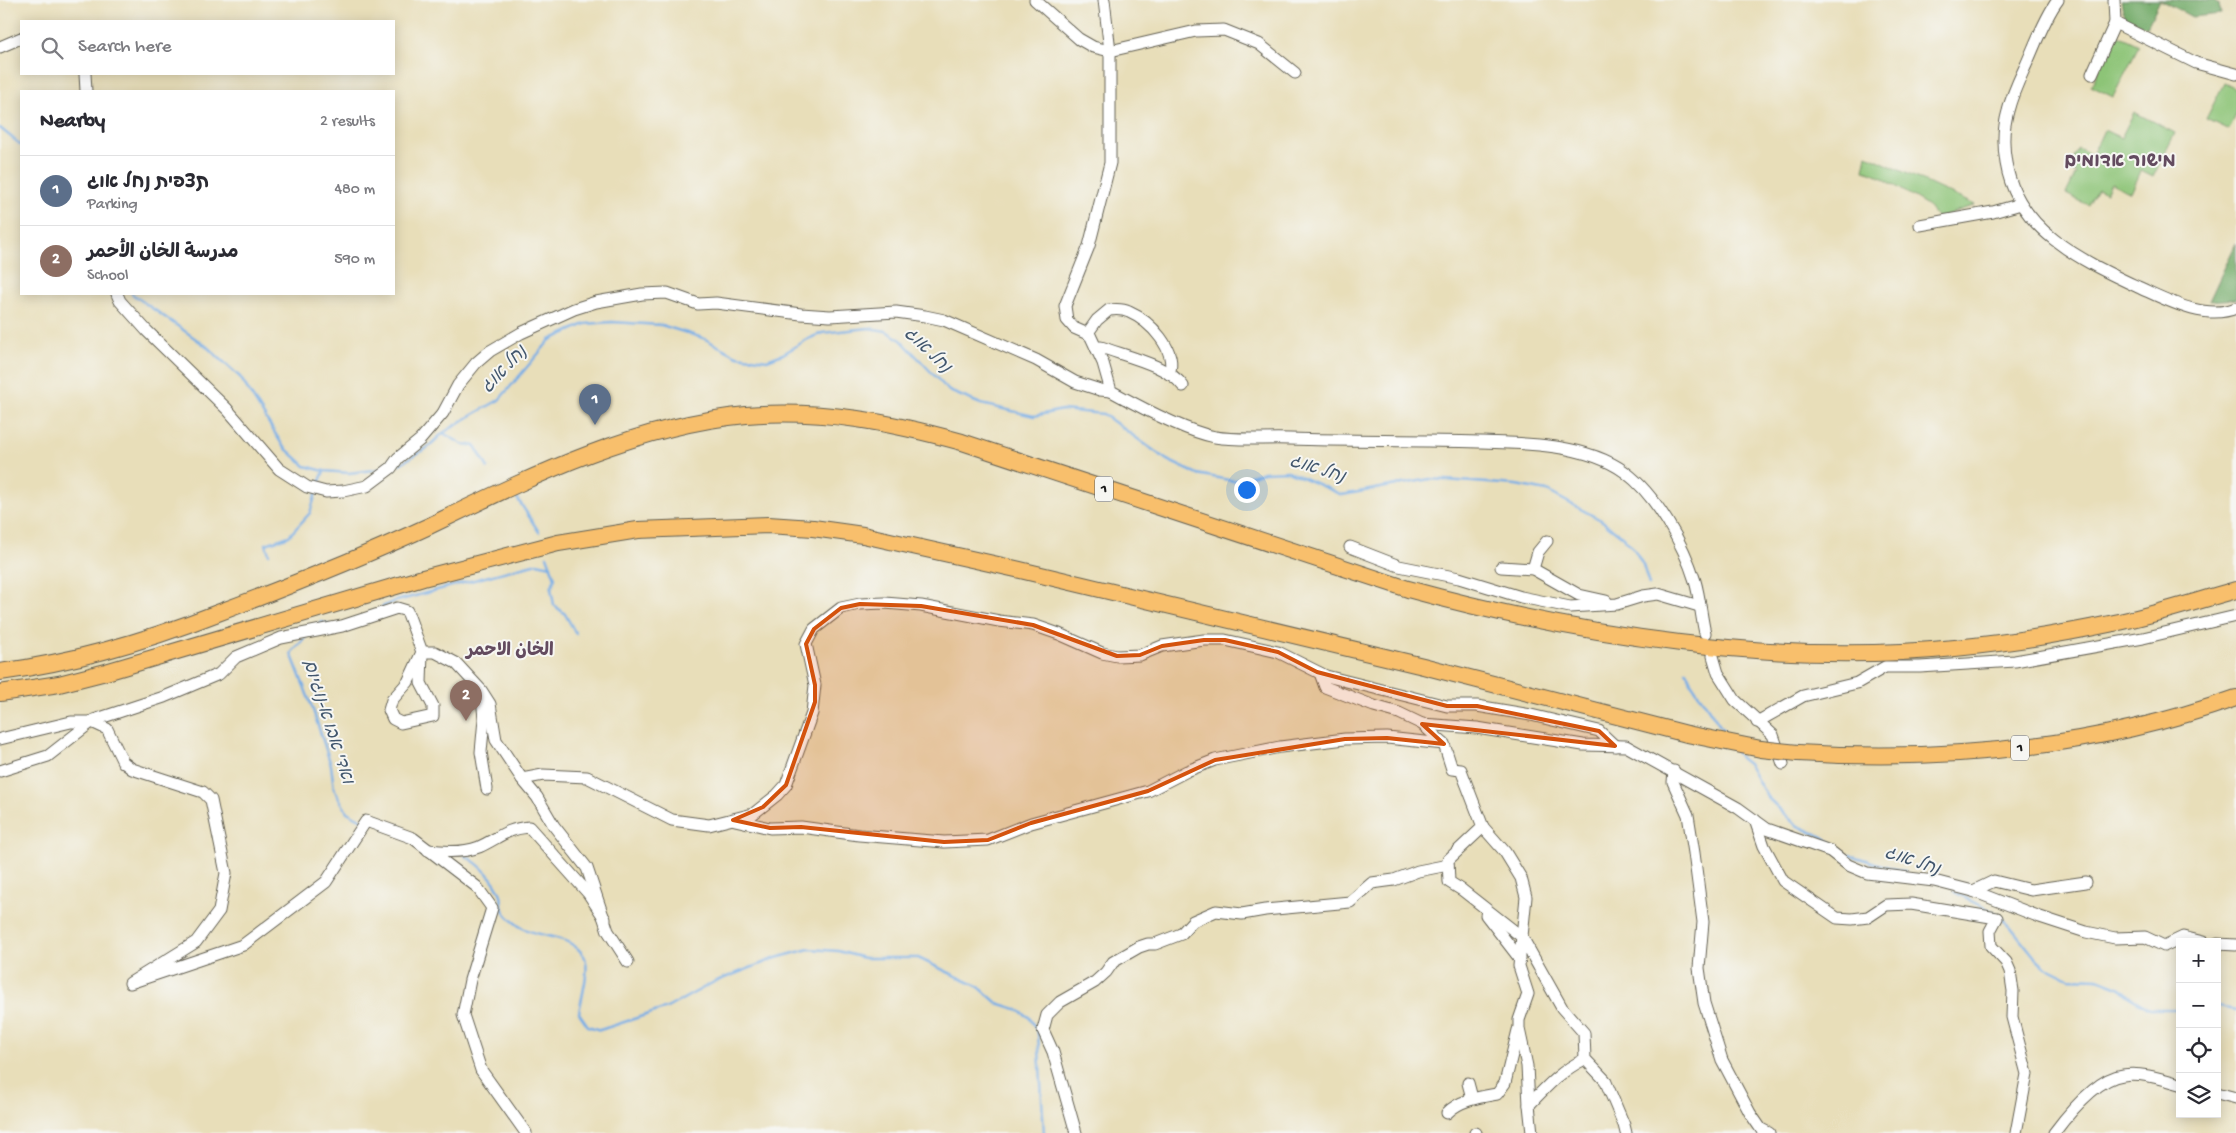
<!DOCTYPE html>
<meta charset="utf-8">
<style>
body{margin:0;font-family:"Gochi Hand","Playpen Sans Arabic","Playpen Sans Hebrew",sans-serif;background:#f2f2f3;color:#2b2b33}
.controls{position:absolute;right:15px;bottom:15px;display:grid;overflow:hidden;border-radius:0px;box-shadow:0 2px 12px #0003}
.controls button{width:45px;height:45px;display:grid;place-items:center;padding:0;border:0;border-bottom:1px solid #e1e1e2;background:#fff;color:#2b2b33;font:25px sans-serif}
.you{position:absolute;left:1246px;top:489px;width:18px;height:18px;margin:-12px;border:4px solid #fff;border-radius:50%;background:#1a73e8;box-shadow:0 0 0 8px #1a73e833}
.badge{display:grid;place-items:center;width:32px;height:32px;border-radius:50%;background:#0f766e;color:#fff;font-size:16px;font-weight:700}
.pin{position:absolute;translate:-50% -41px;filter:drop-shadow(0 1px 2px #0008)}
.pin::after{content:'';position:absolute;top:26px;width:18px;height:15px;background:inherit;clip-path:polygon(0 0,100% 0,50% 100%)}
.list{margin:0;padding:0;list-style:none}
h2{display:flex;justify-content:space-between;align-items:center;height:65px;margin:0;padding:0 20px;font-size:21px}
h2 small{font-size:16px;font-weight:400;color:#7c7c81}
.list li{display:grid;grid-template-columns:32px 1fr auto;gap:15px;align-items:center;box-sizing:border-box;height:70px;padding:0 20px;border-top:1px solid #e1e1e2}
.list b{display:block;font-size:19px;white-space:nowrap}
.list p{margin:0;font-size:16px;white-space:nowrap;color:#7c7c81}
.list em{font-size:16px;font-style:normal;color:#7c7c81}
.icon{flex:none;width:28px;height:28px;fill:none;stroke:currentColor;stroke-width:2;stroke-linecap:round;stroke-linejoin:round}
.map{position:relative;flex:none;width:2236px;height:1133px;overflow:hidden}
.search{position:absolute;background:#fff;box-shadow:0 2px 12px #0003;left:20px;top:20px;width:375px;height:55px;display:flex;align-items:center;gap:12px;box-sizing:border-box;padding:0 18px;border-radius:0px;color:#7c7c81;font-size:19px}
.panel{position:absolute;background:#fff;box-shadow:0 2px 12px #0003;left:20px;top:90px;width:375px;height:205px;border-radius:0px}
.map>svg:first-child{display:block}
.green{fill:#8dc477;stroke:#54704a}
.forest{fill:#72aa68;stroke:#476342}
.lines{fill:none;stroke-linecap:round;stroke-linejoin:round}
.stream{stroke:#78aee6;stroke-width:2.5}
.minor-casing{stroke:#636053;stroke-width:13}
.highway-casing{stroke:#636053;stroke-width:18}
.minor{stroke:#fff;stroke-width:11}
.highway{stroke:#f8bf6c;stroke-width:16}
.highway-bridge-casing{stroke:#636053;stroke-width:18;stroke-linecap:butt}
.highway-bridge{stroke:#f8bf6c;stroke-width:16}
.marked{fill:#d4530e;fill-opacity:0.2;stroke:#d4530e;stroke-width:4;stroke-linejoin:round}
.labels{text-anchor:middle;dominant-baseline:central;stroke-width:4;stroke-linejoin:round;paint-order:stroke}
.shield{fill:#f6f6f2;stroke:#5d5d5c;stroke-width:1}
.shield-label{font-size:15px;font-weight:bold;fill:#1c1c1c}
.water-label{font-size:18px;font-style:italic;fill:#41566d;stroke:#f6f6f2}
.neighbourhood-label{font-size:18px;font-weight:bold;fill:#634b5f;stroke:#f6f6f2}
.quarter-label{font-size:19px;font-weight:bold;fill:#634b5f;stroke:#f6f6f2}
</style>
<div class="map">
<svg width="2236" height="1133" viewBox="0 0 2236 1133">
<rect width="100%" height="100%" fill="#f6f6f2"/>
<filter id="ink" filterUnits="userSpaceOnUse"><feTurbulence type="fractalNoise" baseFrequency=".02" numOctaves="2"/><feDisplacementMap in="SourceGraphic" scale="10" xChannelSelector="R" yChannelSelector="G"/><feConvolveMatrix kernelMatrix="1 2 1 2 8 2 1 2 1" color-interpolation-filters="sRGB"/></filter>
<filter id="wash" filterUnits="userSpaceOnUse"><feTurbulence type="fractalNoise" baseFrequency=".0096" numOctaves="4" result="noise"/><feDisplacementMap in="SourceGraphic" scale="20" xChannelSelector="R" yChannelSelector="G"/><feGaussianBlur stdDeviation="1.12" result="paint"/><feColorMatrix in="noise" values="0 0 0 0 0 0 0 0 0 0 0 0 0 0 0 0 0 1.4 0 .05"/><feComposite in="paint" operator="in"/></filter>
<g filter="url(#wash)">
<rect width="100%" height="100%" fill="#e8deb9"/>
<g class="green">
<polygon points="2116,34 2139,45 2113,97 2091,86"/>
<polygon points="2224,83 2236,89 2236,115 2229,130 2206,119"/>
<polygon points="2134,112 2175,133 2153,177 2141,171 2131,193 2111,183 2106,193 2097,189 2088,205 2066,194 2076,173 2068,169 2078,148 2092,155 2104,130 2121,138"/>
<polygon points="1867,155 1975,205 1937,218 1927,205 1874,173 1864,170"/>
</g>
<g class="forest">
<polygon points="2121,0 2213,0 2219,4 2221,14 2192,17 2160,0 2147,27 2124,17"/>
<polygon points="2236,243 2236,299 2209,301"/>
</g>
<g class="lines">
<g class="stream">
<polyline points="0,128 21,145"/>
<polyline points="132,294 206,346 240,377 283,446 305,466 324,471 349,473 381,469"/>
<polyline points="443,433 462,444 475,446 488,468"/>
<polyline points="400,464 427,448 443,433 467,418 499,400 550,340 585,324 612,322 661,325 703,338 737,356 767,360 783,354 808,339 822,333 869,328 886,331 901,340 949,391 981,404 1034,416 1062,410 1103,414 1167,460 1197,474 1234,481 1264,472 1288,471 1342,495 1430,479 1516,485 1547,491 1601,520 1623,537 1634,549 1643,565 1649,585"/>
<polyline points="318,486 324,471"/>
<polyline points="517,498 539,532"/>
<polyline points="269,554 266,544 289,536 310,513 316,493"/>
<polyline points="547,556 555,578 551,589 554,605 565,614 576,634"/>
<polyline points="382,607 393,602 537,563 551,566"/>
<polyline points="316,627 321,622 328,624"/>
<polyline points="305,638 291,653 312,707 331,765 334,789 347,812 362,820"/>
<polyline points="1686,671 1692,684 1726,735"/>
<polyline points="1736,751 1740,758 1749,765 1767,797 1796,825 1823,837 1846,854 1905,872"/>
<path d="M465,856C479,863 495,879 501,895C502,899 501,905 503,910C505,915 515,923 519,926C540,940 568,932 584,956C591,967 581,999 579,1013L588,1026L600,1030L667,1008L714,982L776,958L809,949L838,951L864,958H918L979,987L997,1003L1016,1009L1029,1017L1038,1033L1044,1133"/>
<polyline points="1954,892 1996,913"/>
<polyline points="2000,917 2010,926 2034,956 2046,967 2068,978 2098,979 2121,988 2133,999 2150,1009 2180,1009"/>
<polyline points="2217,1007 2236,1010"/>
</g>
</g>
</g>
<g filter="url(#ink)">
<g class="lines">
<defs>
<g id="minor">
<polyline points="1035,0 1079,39 1093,47 1110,51 1196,31 1224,30 1259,44 1295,73"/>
<path d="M1104,0L1110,51V163L1089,246L1065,306L1067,320L1074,328L1090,335L1103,363L1111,391C1138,406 1185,431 1215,437C1239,441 1265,438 1290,439C1353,441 1416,440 1479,442C1524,443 1587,444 1625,472C1656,495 1684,545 1695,581C1700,598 1701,616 1705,633"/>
<path d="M2058,0C2045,17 2035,45 2026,65C2019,80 2012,94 2008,111C2003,128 2003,146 2006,163C2017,231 2083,261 2138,287C2167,300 2205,321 2236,308"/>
<polyline points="2115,23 2196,63 2236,74"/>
<polyline points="0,47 21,38"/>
<polyline points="85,74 86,91"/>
<polyline points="2092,74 2115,23 2114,0"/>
<polyline points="1920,225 1993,212 2021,204"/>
<polyline points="117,294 120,301 147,331 227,409 279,469 307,487 326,492 343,491 367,486 391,468 398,458 420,440 443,413 458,385 476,363 490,351 521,333 574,309 596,302 642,294 667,293 698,304 716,303 801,314 830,316 896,312 925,316 944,320 1036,360 1075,382 1100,390 1111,391"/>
<path d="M1087,334L1097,320L1109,310C1116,309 1123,309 1129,312C1150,321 1178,350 1169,374"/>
<path d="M1096,348L1101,347C1125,356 1168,365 1183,386"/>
<polyline points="1350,547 1399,566 1459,578 1521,597 1570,607 1617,604 1643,596 1658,594 1699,606"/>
<polyline points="1501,567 1533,569 1579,595 1606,601"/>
<polyline points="1533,569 1538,552 1547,541"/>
<polyline points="1713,656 1718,673 1735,700 1773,735 1783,764"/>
<polyline points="1320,673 1325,687 1374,706 1399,713 1422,724 1477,728 1583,745 1626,746 1738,808 1767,829 1830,851 1848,865 1867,873 1934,881 1973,891 2040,917 2086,932 2115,938 2145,937 2164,946 2183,937 2203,942"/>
<polyline points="482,697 484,719 481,752 487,789"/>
<polyline points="1757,722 1803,696 1857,683 1885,667 1920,667 2015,661 2143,638 2236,616"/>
<polyline points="1422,724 1444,744 1452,769 1461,770 1483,827 1448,860 1449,882 1462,890 1522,937 1562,1008 1584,1033 1585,1059 1605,1080 1624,1125 1626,1133"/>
<polyline points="0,739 71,722 92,722 107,729 123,762 132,769 203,792 211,800 226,873 219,911 196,942 130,983 243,945 326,882 366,821 413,838 477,887 492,908 470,980 463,1015 481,1070 526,1133"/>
<polyline points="0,771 48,756 94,720 164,697 219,674 236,657 281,638 342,626 397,608 407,611 422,652 421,683 433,706 433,716 401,723 393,719 389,710 392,700 408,682 422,652 435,652 456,663 481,690 490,704 496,740 522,779 543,775 587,777 672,820 709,825 753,814 777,795 786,785 812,713 815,685 806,644 814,629 841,608 860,604 885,603 921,606 999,621 1033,625 1059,634 1102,653 1117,656 1140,655 1162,646 1204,640 1225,640 1278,652 1326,676 1447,706 1477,706 1531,715 1599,731 1615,746"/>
<polyline points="1674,771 1673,782 1688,815 1694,853 1703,922 1699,968 1704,1003 1722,1060 1750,1113 1761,1129 1769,1133"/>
<polyline points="522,779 537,797 554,826 587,868 608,931 628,962"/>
<polyline points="735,820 770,828 801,827 859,835 944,842 988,840 1031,823 1148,791 1187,771 1215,760 1280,747 1345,739 1387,738 1444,744"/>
<polyline points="1755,820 1764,846 1783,881 1837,918 1852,919 1868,917 1886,905 1911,904 1997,918 1990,931 1991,946 2006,962 2010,971 2013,991 2012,1017 2027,1074 2016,1133"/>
<polyline points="1483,827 1505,852 1521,878 1526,897 1519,966 1528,994 1519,1020 1519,1029 1527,1066 1529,1105"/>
<path d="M428,850C444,852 464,853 479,847C499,838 505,829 529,827L588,893L605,919"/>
<polyline points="1973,891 1994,881 2031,890 2086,882"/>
<polyline points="1486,915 1520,959"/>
<polyline points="2217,944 2236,945"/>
<polyline points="1468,1083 1472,1098"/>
<polyline points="2217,1093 2236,1098"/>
<path d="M1447,1113C1459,1100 1480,1097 1497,1094L1505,1083L1518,1030"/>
<polyline points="1076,1133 1053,1052 1043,1030 1047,1015 1060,1002 1095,982 1106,972 1113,962 1139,947 1148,944 1155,944 1181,934 1193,921 1216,911 1242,914 1265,910 1350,902 1372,883 1394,880 1418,871 1448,865"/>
<polyline points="1475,1133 1476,1133"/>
<path d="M1532,1133L1529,1105C1547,1086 1562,1070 1585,1059"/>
<path d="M2054,1133C2069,1113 2097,1078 2123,1075C2141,1072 2162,1079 2180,1084"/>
</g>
<g id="highway">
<path d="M0,672C75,662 146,641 215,614C287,587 358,559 427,527C529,478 632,426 746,415C823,409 889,422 962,442L1408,589C1579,636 1778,666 1955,648C2009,643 2062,634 2114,623C2155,615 2196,601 2236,590"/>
<polyline points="0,693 59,684 106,672 423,578 558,543 638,530 768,525 813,528 863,535 1016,569 1423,666 1687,734"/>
<path d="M1798,753C1947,762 2095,748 2236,698"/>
</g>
</defs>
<use href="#minor" class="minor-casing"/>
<use href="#highway" class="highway-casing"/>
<use href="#minor" class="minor"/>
<use href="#highway" class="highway"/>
<defs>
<polyline id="highway-bridge" points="1687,734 1761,749 1798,753"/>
</defs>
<use href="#highway-bridge" class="highway-bridge-casing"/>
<use href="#highway-bridge" class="highway-bridge"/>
</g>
</g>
<path class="marked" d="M860,604L921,606L1033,625L1117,656L1140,655L1162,646L1204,640H1225L1278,652L1317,672L1447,706H1477L1599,731L1615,746L1422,724L1444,744L1387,738L1345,739L1215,760L1148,791L1031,823L988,840L944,842L801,827L770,828L733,820L763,807L786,785L815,702V685L806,644L814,629L841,608Z"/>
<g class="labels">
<g class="shield">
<rect x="1095" y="476.5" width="18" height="25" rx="4"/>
<rect x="2011" y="735.5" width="18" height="25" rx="4"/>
</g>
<g class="shield-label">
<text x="1104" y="489">1</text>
<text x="2020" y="748">1</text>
</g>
<g class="water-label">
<text transform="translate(927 351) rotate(44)">נחל אוג</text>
<text transform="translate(505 370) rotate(-46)">נחל אוג</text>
<text transform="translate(1317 470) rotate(18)">נחל אוג</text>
<text transform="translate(327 722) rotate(72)">ואדי אבו א-נוג'ום</text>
<text transform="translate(1912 862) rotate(19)">נחל אוג</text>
</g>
<g class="neighbourhood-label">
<text x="510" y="651">الخان الاحمر</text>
</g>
<g class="quarter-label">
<text x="2120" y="162">מישור אדומים</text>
</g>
</g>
</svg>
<div class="controls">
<button>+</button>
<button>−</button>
<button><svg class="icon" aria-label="locate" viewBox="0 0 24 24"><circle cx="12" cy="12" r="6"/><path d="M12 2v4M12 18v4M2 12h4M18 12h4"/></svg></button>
<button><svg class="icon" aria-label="layers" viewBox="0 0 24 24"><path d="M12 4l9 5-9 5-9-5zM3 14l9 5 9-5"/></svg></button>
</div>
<div class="you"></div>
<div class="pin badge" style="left:595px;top:425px;background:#5c6f8a">1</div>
<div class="pin badge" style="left:466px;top:721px;background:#8d6e63">2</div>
<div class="search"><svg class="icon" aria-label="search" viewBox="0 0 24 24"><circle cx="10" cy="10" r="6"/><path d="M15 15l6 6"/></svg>Search here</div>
<section class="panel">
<h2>Nearby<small>2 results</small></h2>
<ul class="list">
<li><span class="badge" style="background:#5c6f8a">1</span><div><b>תצפית נחל אוג</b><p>Parking</p></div><em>480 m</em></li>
<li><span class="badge" style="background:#8d6e63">2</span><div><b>مدرسة الخان الأحمر</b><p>School</p></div><em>590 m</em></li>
</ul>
</section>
</div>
